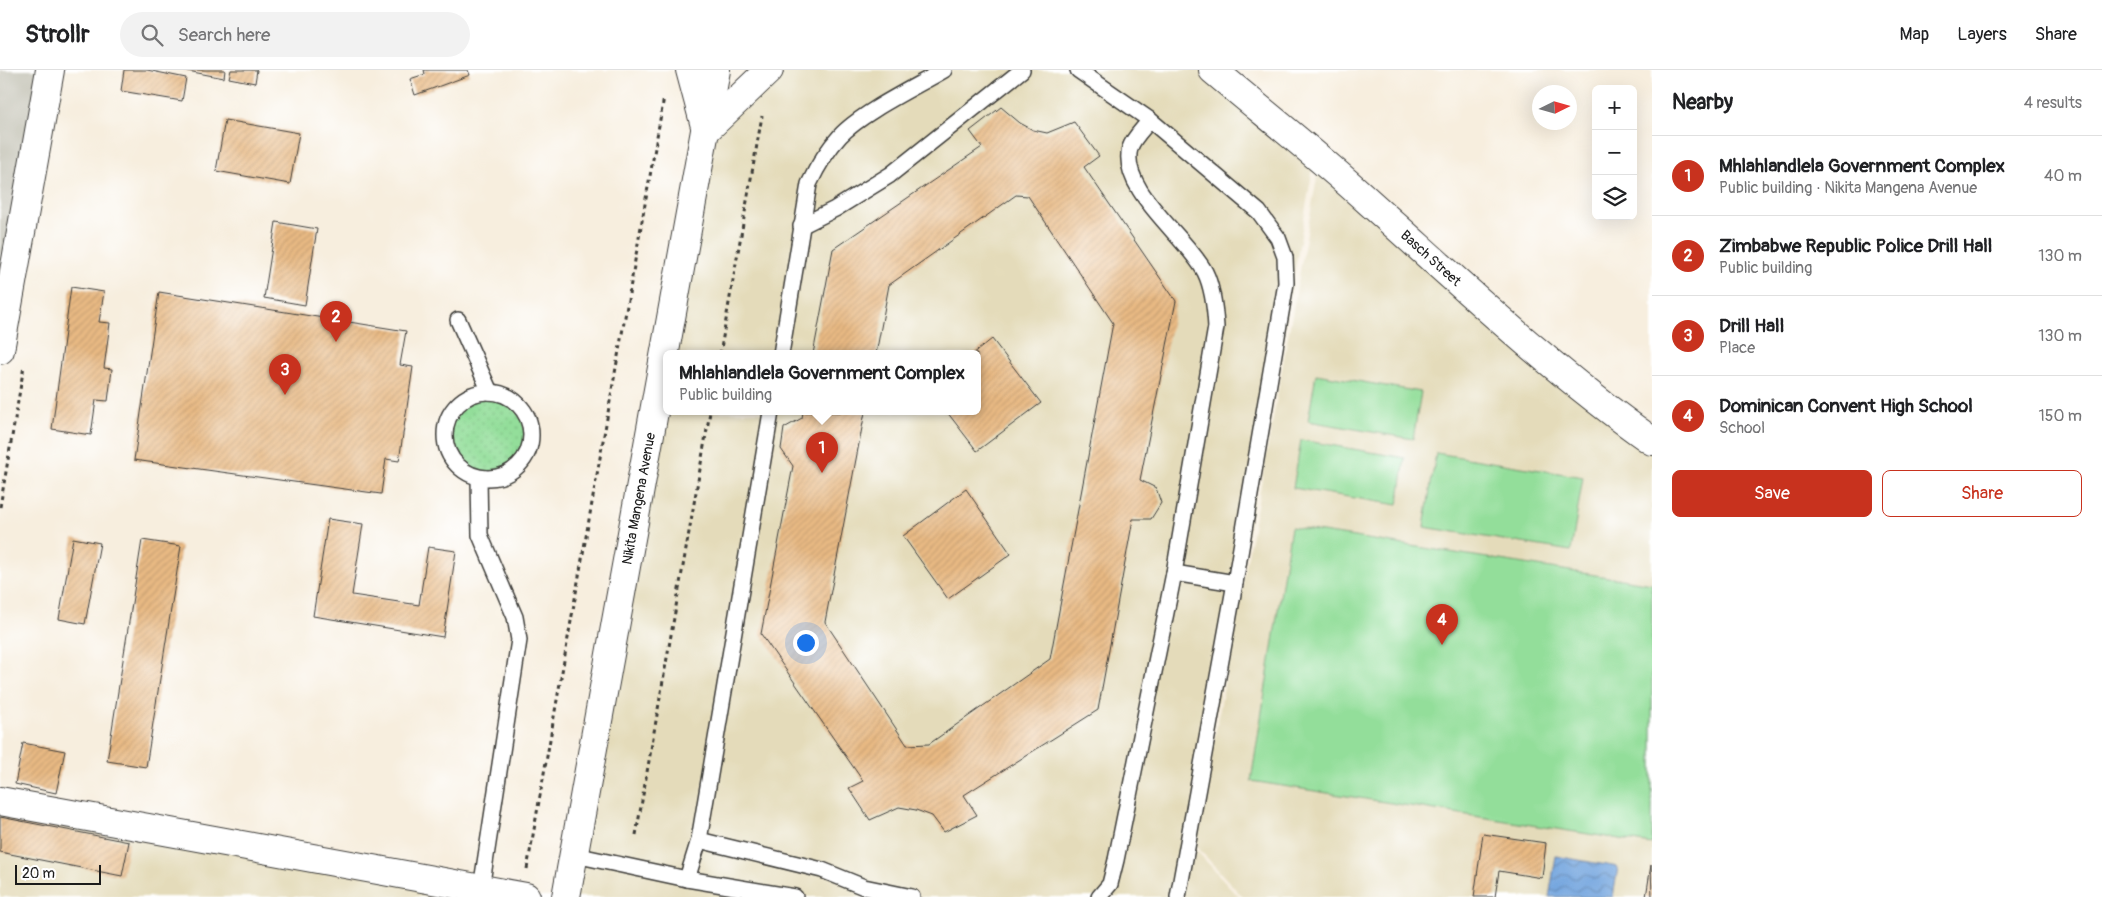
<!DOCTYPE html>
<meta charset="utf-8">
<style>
body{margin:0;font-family:Pangolin,sans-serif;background:#f2f2f2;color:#202124}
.controls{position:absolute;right:15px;top:15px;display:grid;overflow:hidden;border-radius:8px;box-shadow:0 5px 20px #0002}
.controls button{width:45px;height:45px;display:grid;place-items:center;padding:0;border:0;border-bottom:1px solid #e0e0e0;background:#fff;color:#202124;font:25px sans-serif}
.compass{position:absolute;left:1532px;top:15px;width:45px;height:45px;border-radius:50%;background:#fff;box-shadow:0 5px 20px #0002;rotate:85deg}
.scale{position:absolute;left:15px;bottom:12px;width:86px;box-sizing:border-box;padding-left:5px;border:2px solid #1c1c1c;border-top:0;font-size:14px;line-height:18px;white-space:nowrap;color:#1c1c1c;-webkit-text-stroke:4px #fff;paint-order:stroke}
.you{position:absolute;left:805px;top:572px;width:18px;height:18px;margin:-12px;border:4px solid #fff;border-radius:50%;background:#1a73e8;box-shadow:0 0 0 8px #1a73e833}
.badge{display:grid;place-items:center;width:32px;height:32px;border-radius:50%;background:#c8321e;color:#fff;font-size:16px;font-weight:700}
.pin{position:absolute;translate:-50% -41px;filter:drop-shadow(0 1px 2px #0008)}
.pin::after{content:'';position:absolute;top:26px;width:18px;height:15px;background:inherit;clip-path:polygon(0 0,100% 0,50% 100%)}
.popup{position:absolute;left:663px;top:280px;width:318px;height:65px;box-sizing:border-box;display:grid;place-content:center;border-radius:8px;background:#fff;filter:drop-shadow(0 1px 4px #0005);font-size:16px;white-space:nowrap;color:#757577}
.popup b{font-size:19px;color:#202124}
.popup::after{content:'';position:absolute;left:50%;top:100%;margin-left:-10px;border:10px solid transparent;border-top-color:#fff}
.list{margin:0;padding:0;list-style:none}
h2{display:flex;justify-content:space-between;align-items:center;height:65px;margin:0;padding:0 20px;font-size:21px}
h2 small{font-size:16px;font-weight:400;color:#757577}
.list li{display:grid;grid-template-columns:32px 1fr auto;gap:15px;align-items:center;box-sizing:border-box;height:80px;padding:0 20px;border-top:1px solid #e0e0e0}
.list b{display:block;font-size:19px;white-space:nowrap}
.list p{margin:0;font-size:16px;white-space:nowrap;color:#757577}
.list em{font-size:16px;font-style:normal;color:#757577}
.actions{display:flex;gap:10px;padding:15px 20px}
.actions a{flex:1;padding:11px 0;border:1px solid #c8321e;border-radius:8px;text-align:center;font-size:18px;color:#c8321e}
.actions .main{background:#c8321e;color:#fff}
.icon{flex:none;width:28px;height:28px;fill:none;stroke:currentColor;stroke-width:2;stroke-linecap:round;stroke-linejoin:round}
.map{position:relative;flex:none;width:1652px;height:827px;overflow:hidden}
header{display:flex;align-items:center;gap:30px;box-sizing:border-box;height:70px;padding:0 25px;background:#fff;border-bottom:1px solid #e0e0e0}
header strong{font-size:24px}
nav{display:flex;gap:28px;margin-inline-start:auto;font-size:18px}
.search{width:350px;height:45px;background:#f2f2f2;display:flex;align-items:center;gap:12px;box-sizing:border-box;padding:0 18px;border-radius:28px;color:#757577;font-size:19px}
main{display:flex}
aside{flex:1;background:#fff}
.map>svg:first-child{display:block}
.built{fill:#e4dbba}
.industrial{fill:#c6c5b8}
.grass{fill:url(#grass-dots);stroke:#587d5b}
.park{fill:#93de9a;stroke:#587d5b}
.water{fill:url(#water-waves);stroke:#47607d}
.building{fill:url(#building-hatch)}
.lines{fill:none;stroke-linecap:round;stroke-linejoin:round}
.service-casing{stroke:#3d3c39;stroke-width:18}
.minor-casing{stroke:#3d3c39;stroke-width:30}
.tertiary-casing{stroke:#3d3c39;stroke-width:30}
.path{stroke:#3d3c39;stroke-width:3;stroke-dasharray:4 4;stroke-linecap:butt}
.service{stroke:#fff;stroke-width:15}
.minor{stroke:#fff;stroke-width:28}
.tertiary{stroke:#fff;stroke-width:28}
.labels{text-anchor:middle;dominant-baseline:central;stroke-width:5;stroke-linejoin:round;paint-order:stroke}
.street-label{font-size:14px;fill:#1c1c1c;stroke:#fff}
</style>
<header>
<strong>Strollr</strong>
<div class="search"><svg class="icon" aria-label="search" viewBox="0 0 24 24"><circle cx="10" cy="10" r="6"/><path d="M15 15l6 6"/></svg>Search here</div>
<nav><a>Map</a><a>Layers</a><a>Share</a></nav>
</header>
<main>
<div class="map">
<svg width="1652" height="827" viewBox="0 0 1652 827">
<defs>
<pattern id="grass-dots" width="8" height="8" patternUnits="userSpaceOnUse" patternTransform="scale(1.25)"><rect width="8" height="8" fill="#93de9a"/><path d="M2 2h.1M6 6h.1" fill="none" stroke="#7ebe84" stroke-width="1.8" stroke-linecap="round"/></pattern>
<pattern id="water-waves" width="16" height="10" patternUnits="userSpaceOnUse" patternTransform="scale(1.25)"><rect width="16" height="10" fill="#72a4de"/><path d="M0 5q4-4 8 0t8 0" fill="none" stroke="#5d85b3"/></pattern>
<pattern id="building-hatch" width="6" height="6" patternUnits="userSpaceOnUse" patternTransform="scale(1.25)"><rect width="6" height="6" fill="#e8b983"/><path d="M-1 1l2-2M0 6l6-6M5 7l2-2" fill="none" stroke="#c69e71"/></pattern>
</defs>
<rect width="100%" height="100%" fill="#fff"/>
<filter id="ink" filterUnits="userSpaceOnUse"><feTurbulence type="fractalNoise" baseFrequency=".02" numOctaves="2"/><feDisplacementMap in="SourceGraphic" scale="10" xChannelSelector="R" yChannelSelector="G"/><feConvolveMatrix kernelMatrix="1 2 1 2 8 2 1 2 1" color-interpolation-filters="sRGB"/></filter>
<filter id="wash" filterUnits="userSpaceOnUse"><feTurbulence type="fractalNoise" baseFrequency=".0096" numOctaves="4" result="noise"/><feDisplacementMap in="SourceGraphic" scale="20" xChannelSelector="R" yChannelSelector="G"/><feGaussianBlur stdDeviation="1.12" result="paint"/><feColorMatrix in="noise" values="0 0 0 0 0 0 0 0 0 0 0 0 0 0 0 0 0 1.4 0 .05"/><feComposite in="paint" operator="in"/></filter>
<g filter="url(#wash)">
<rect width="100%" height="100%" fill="#f7eede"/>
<g class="built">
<polygon points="776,0 1207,0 1314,92 1192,776 1239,827 571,827 667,342 977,342 977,284 671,284 712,61"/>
<polygon points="1319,97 1652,375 1652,827 1243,827 1195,775"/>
<polygon points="0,737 501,827 0,827"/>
</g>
<polygon class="industrial" points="0,0 41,0 0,229"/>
<circle class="grass" cx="487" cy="365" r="38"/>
<g class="park">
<polygon points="1316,304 1421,322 1413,369 1308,351"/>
<polygon points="1301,370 1405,388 1398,435 1293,418"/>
<polygon points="1436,383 1583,407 1571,481 1424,457"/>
<polygon points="1291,457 1652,514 1652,774 1251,711"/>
</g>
<polygon class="water" points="1556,786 1618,797 1613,827 1549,827"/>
<g id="blocks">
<g class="building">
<polygon points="124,0 147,0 186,8 182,31 121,21"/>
<polygon points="182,0 225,0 224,8"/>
<polygon points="231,0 257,0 255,13 229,8"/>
<polygon points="424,0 468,0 470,5 415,25 410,9 425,4"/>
<polygon points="1001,37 1020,53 1033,60 1047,63 1074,52 1099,86 1084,97 1176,231 1140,410 1156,418 1161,433 1151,449 1133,449 1098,640 964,725 977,745 944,762 932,746 916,740 899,737 870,750 849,718 863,711 761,564 793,396 781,379 784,358 802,348 803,342 865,342 825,552 907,675 929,674 1050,589 1113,253 1028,126 1016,125 889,215 876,284 813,284 833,179 982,77 970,61"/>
<polygon points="225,50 299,63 290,114 216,101"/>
<polygon points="276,152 317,159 305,235 264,228"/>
<polygon points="71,217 104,222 99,252 110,253 104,298 112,299 108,331 96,330 91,365 52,359"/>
<polygon points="159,222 406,261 400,295 413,297 399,391 386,389 381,424 134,390"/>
<polygon points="992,269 1041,333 977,381 947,342 977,342 977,284 973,284"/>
<polygon points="966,419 1011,484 948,529 903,466"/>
<polygon points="328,449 363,454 352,525 419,535 428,477 456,481 443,567 313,546"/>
<polygon points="73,468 100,473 85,554 59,549"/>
<polygon points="142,470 181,476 146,697 107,691"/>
<polygon points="23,673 65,681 56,723 15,714"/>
<polygon points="0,747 129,772 122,806 0,782"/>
<polygon points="1483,764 1546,773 1542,808 1499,801 1495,827 1474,827"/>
<polygon points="1651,795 1652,827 1646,827"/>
</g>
</g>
</g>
<g filter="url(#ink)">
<use href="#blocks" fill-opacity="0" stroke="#3d3c39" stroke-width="1"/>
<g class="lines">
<defs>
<g id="service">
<polyline points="1078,0 1150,50 1259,142 1278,168 1285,187 1286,213 1235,513 1178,827"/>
<path d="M1150,50C1144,58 1133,68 1130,78C1119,120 1186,166 1205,202C1213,218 1215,239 1216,257L1174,503"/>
<polyline points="801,156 835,139 890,105 1022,0"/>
<polyline points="458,250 490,322"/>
<path d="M781,284L809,114C817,97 827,80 840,66C861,43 915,17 944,0"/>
<circle cx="488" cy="365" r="43"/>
<polyline points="479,408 480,465 515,547 519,570 481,819"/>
<polyline points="699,770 822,800 864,817 912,827"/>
<polyline points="575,785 687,809 795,827"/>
<polyline points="687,809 699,770 771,342"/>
<polyline points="1099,827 1110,814 1116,790 1174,503 1235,513"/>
</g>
<g id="minor">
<polyline points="0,731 526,827"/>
<path id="s1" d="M566,827L716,0"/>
</g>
<g id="tertiary">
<polyline points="690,0 706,60 769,0"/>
<path id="s2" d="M1213,0C1265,44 1319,86 1369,132C1461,214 1551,300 1652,371"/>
<polyline points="0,280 50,0"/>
</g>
</defs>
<use href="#service" class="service-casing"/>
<use href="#minor" class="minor-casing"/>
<use href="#tertiary" class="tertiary-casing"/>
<g class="path">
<polyline points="720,284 762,46"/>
<polyline points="0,437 24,296"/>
<polyline points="636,765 710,342"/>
<polyline points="527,799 664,27"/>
</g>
<use href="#service" class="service"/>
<use href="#minor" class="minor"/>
<use href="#tertiary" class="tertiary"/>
</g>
</g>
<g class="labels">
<g class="street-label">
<text stroke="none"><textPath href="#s2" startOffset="288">Basch Street</textPath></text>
<text stroke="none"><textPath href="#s1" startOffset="405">Nikita Mangena Avenue</textPath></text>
</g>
</g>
</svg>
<div class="controls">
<button>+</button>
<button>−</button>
<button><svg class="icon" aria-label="layers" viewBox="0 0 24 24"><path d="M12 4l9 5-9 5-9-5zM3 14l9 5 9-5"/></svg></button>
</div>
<svg class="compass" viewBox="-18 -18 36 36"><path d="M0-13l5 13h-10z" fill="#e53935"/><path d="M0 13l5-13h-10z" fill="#757577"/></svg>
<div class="scale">20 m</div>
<div class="you"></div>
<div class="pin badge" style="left:822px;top:403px">1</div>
<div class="popup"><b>Mhlahlandlela Government Complex</b>Public building</div>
<div class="pin badge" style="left:336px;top:272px">2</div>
<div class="pin badge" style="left:285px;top:325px">3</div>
<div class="pin badge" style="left:1442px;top:575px">4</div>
</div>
<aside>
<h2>Nearby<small>4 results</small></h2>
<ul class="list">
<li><span class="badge">1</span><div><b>Mhlahlandlela Government Complex</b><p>Public building · Nikita Mangena Avenue</p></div><em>40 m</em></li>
<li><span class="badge">2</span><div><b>Zimbabwe Republic Police Drill Hall</b><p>Public building</p></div><em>130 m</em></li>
<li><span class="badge">3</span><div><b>Drill Hall</b><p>Place</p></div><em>130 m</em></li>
<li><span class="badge">4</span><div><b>Dominican Convent High School</b><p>School</p></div><em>150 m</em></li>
</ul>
<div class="actions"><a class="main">Save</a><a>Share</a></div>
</aside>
</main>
